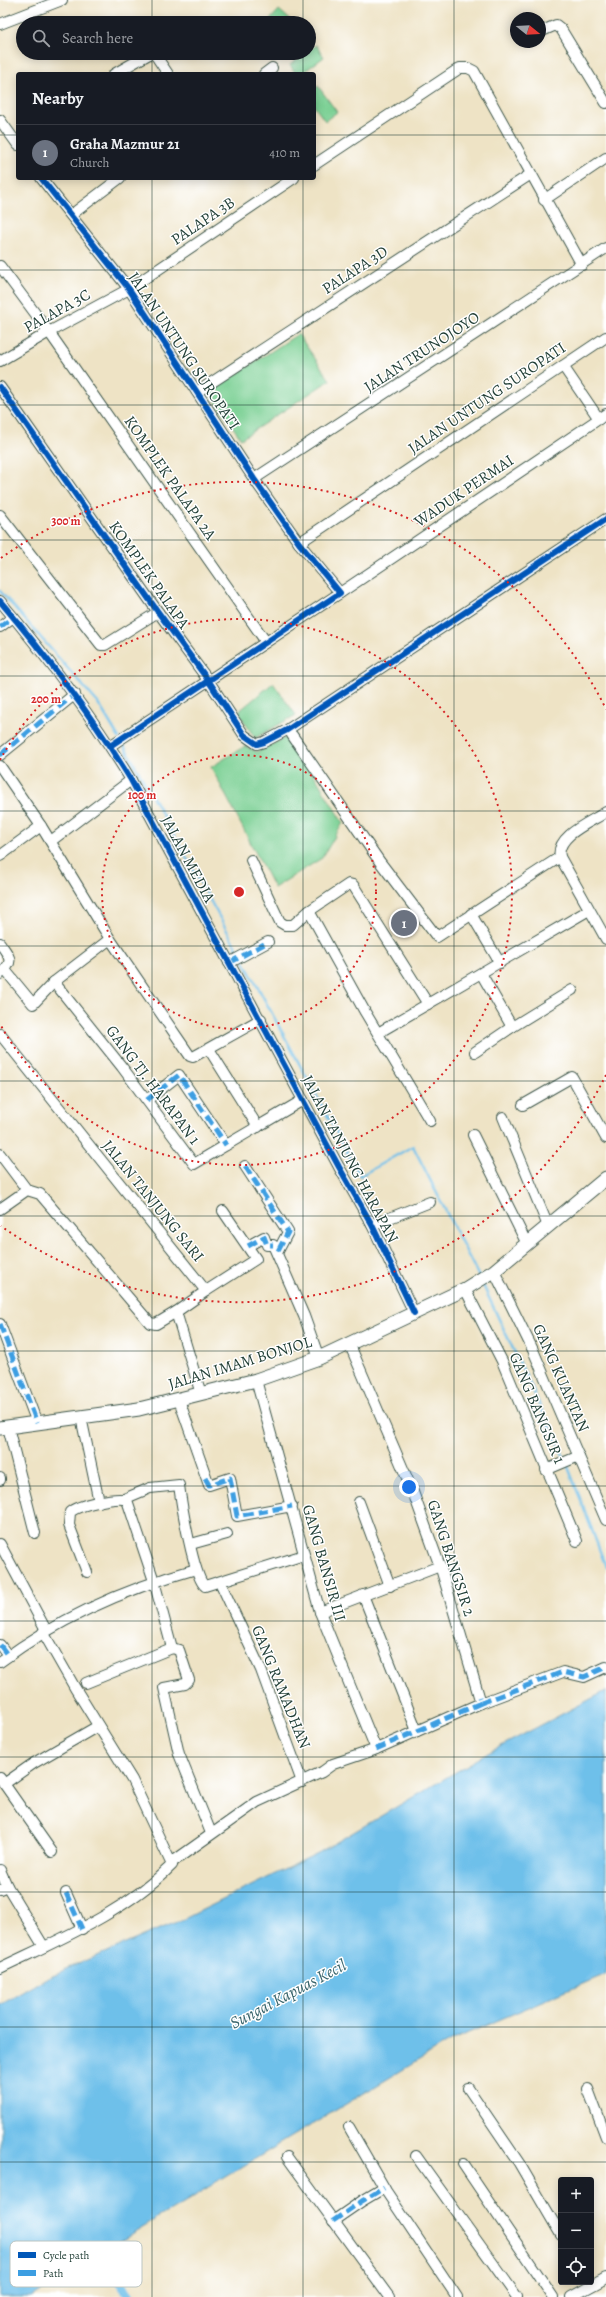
<!DOCTYPE html>
<meta charset="utf-8">
<style>
body{margin:0;font-family:Alegreya,serif;background:#242831;color:#f1f3f6}
.controls{position:absolute;right:12px;bottom:12px;display:grid;overflow:hidden;border-radius:4px;box-shadow:0 2px 10px #0003}
.controls button{width:36px;height:36px;display:grid;place-items:center;padding:0;border:0;border-bottom:1px solid #363941;background:#171b24;color:#f1f3f6;font:20px sans-serif}
.compass{position:absolute;left:510px;top:12px;width:36px;height:36px;border-radius:50%;background:#171b24;box-shadow:0 2px 10px #0003;rotate:108deg}
.you{position:absolute;left:409px;top:1487px;width:14px;height:14px;margin:-10px;border:3px solid #fff;border-radius:50%;background:#1a73e8;box-shadow:0 0 0 6px #1a73e833}
.badge{display:grid;place-items:center;width:26px;height:26px;border-radius:50%;background:#d93025;color:#fff;font-size:13px;font-weight:700}
.pin{position:absolute;translate:-50% -50%;border:2px solid #fff;box-shadow:0 1px 4px #0006}
.list{margin:0;padding:0;list-style:none}
h2{display:flex;justify-content:space-between;align-items:center;height:52px;margin:0;padding:0 16px;font-size:17px}
h2 small{font-size:13px;font-weight:400;color:#9ea1a6}
.list li{display:grid;grid-template-columns:26px 1fr auto;gap:12px;align-items:center;box-sizing:border-box;height:56px;padding:0 16px;border-top:1px solid #363941}
.list b{display:block;font-size:15px;white-space:nowrap}
.list p{margin:0;font-size:13px;white-space:nowrap;color:#9ea1a6}
.list em{font-size:13px;font-style:normal;color:#9ea1a6}
.icon{flex:none;width:22px;height:22px;fill:none;stroke:currentColor;stroke-width:2;stroke-linecap:round;stroke-linejoin:round}
.map{position:relative;flex:none;width:606px;height:2297px;overflow:hidden}
.search{position:absolute;background:#171b24;box-shadow:0 2px 10px #0003;left:16px;top:16px;width:300px;height:44px;display:flex;align-items:center;gap:10px;box-sizing:border-box;padding:0 14px;border-radius:22px;color:#9ea1a6;font-size:15px}
.panel{position:absolute;background:#171b24;box-shadow:0 2px 10px #0003;left:16px;top:72px;width:300px;height:108px;border-radius:4px}
.map>svg:first-child{display:block}
.green{fill:#7bd094;stroke:#4d8664}
.water{fill:#6ec0ea;stroke:#467e8f}
.lines{fill:none;stroke-linecap:round;stroke-linejoin:round}
.stream{stroke:#6ec0ea;stroke-width:2.5}
.canal{stroke:#6ec0ea;stroke-width:10}
.minor-casing{stroke:#3e564a;stroke-width:12}
.major-casing{stroke:#3e564a;stroke-width:15}
.minor{stroke:#fff;stroke-width:10}
.major{stroke:#fff;stroke-width:13}
.quiet{stroke:#3c9ee2;stroke-width:5;stroke-dasharray:10 5;stroke-linecap:butt}
.cycleway-casing{stroke:#fff;stroke-width:8}
.cycleway{stroke:#0057b8;stroke-width:6}
.grid{fill:none;stroke:#1f3d34;stroke-width:1;stroke-opacity:0.55}
.ring{fill:none;stroke:#d62828;stroke-width:2;stroke-dasharray:2 4}
.labels{text-anchor:middle;dominant-baseline:central;stroke-width:3;stroke-linejoin:round;paint-order:stroke}
.street-label{font-size:16px;fill:#1f3d34;stroke:#fff}
.water-label{font-size:17px;font-style:italic;fill:#37646b;stroke:#fff}
.key{fill:#fff;stroke:#bcc5c2;stroke-width:1}
.key-label{font-size:11px;fill:#1f3d34}
.centre{fill:#d62828;stroke:#fff;stroke-width:2}
.ring-label{font-size:12px;text-anchor:middle;font-weight:bold;fill:#d62828;stroke:#fff;stroke-width:3;stroke-linejoin:round;paint-order:stroke}
</style>
<div class="map">
<svg width="606" height="2297" viewBox="0 0 606 2297">
<rect width="100%" height="100%" fill="#fff"/>
<filter id="ink" filterUnits="userSpaceOnUse"><feTurbulence type="fractalNoise" baseFrequency=".025" numOctaves="2"/><feDisplacementMap in="SourceGraphic" scale="8" xChannelSelector="R" yChannelSelector="G"/><feConvolveMatrix kernelMatrix="1 2 1 2 8 2 1 2 1" color-interpolation-filters="sRGB"/></filter>
<filter id="wash" filterUnits="userSpaceOnUse"><feTurbulence type="fractalNoise" baseFrequency=".012" numOctaves="4" result="noise"/><feDisplacementMap in="SourceGraphic" scale="16" xChannelSelector="R" yChannelSelector="G"/><feGaussianBlur stdDeviation="0.9" result="paint"/><feColorMatrix in="noise" values="0 0 0 0 0 0 0 0 0 0 0 0 0 0 0 0 0 1.4 0 .05"/><feComposite in="paint" operator="in"/></filter>
<g filter="url(#wash)">
<rect width="100%" height="100%" fill="#eee3c5"/>
<g class="green">
<polygon points="279,10 294,23 269,21"/>
<polygon points="316,45 324,57 301,74 296,74 290,65 305,53 309,53 309,50"/>
<polygon points="318,86 337,112 325,121 314,106 314,89"/>
<polygon points="298,334 330,380 241,439 209,392"/>
<polygon points="273,683 296,715 255,738 238,712"/>
<polygon points="290,735 343,823 322,858 274,888 211,767 245,746 257,752"/>
</g>
<polygon class="water" points="606,1691 606,1974 452,2040 101,2252 32,2297 0,2297 0,2005 48,1977 186,1918 318,1853 488,1753"/>
<g class="lines">
<g class="stream">
<polyline points="0,591 98,703 119,738"/>
<polyline points="122,742 240,954"/>
<polyline points="242,958 360,1176 413,1146 479,1277"/>
<polyline points="482,1283 565,1459"/>
<polyline points="567,1464 606,1567"/>
</g>
<polyline class="canal" points="101,2252 130,2297"/>
</g>
</g>
<g filter="url(#ink)">
<g class="lines">
<defs>
<g id="minor">
<polyline points="0,24 62,0"/>
<polyline points="540,32 556,25 561,29 606,103"/>
<polyline points="154,53 168,74"/>
<polyline points="114,74 151,53"/>
<polyline points="264,74 272,68"/>
<polyline points="0,120 18,145"/>
<polyline points="314,165 460,68 468,68 474,71 582,265"/>
<polyline points="41,178 129,289 254,479 299,543 340,593 110,746"/>
<polyline points="544,200 606,158"/>
<polyline points="71,215 120,178"/>
<polyline points="0,266 49,332 266,642"/>
<polyline points="0,361 49,332 129,289 294,178"/>
<polyline points="563,366 599,419"/>
<polyline points="0,387 158,612 208,680 244,735 257,744 264,742 287,730 606,519"/>
<polyline points="197,392 531,174"/>
<polyline points="254,479 606,248"/>
<polyline points="0,515 101,645 105,645 158,612"/>
<polyline points="299,543 606,337"/>
<polyline points="340,593 606,414"/>
<path d="M0,601C48,658 92,716 131,780L339,1167L372,1225L414,1313"/>
<polyline points="0,627 13,617"/>
<polyline points="292,735 380,862 437,937 560,857"/>
<polyline points="0,755 75,694"/>
<polyline points="0,766 41,826 110,939 190,1056 193,1057 261,1019"/>
<path d="M606,812C591,822 555,836 560,857L606,939"/>
<polyline points="51,841 131,780"/>
<polyline points="0,856 41,826"/>
<polyline points="251,860 280,922 285,925 293,925 309,911 349,884 353,885 428,1004"/>
<polyline points="309,911 365,1012 430,1121"/>
<polyline points="471,914 500,963"/>
<path d="M0,943C10,958 15,961 0,974"/>
<polyline points="229,963 268,942"/>
<polyline points="5,970 33,1004 54,982 110,939"/>
<polyline points="54,982 122,1067 194,1164 303,1100"/>
<polyline points="512,1027 572,990"/>
<polyline points="378,1033 589,910"/>
<polyline points="0,1034 206,1291 176,1312 201,1394"/>
<polyline points="209,1049 258,1127"/>
<polyline points="475,1052 512,1027 482,975"/>
<polyline points="147,1100 179,1075 226,1145"/>
<polyline points="523,1105 572,1077 606,1138"/>
<polyline points="503,1117 548,1226"/>
<polyline points="473,1135 527,1244"/>
<polyline points="0,1154 27,1190"/>
<polyline points="245,1166 288,1232 277,1253"/>
<polyline points="0,1209 27,1190 40,1194 150,1323 156,1324 176,1312"/>
<polyline points="372,1225 430,1202"/>
<polyline points="248,1246 264,1237 267,1245 273,1245 304,1316 319,1358"/>
<polyline points="494,1271 533,1350 606,1520"/>
<polyline points="465,1289 502,1361 577,1541"/>
<polyline points="206,1291 256,1259 223,1211"/>
<polyline points="0,1324 37,1423"/>
<polyline points="256,1380 320,1612 376,1749"/>
<polyline points="179,1400 209,1485 230,1478 237,1516 292,1506"/>
<polyline points="81,1417 99,1502"/>
<polyline points="8,1427 35,1533"/>
<polyline points="546,1470 579,1456"/>
<polyline points="0,1478 0,1480"/>
<path d="M124,1499L150,1488L179,1485C181,1501 194,1580 205,1586L304,1555"/>
<polyline points="359,1502 390,1586"/>
<polyline points="0,1544 46,1630"/>
<polyline points="191,1544 227,1534"/>
<polyline points="220,1582 261,1670 302,1782"/>
<polyline points="363,1595 417,1731"/>
<polyline points="320,1612 440,1566"/>
<polyline points="0,1645 8,1656"/>
<polyline points="172,1648 179,1650 189,1680 185,1684 164,1688 179,1754 211,1833"/>
<path d="M0,1662C59,1618 125,1589 196,1569"/>
<path d="M86,1683L172,1648L154,1581L127,1500C117,1496 78,1505 70,1512L69,1525L87,1572"/>
<polyline points="481,1703 563,1672 584,1677 606,1667"/>
<polyline points="0,1778 52,1852"/>
<polyline points="4,1784 34,1763 98,1726"/>
<polyline points="171,1863 257,1802 322,1772 333,1764 374,1750 481,1703 442,1572 413,1492 349,1343"/>
<polyline points="0,1870 7,1886"/>
<polyline points="0,1889 7,1886 44,1947"/>
<polyline points="66,1893 82,1929"/>
<path d="M0,1968C60,1939 124,1913 172,1865L132,1780L75,1688L43,1632"/>
<polyline points="468,2088 519,2163 561,2235"/>
<polyline points="588,2089 606,2137"/>
<polyline points="349,2127 386,2191 457,2297"/>
<polyline points="416,2156 517,2297"/>
<polyline points="287,2157 389,2297"/>
<polyline points="463,2164 553,2297"/>
<polyline points="333,2221 362,2201 384,2188"/>
<polyline points="571,2297 606,2278"/>
</g>
<polyline id="major" points="0,1428 139,1409 256,1380 319,1358 465,1289 494,1271 606,1178"/>
</defs>
<use href="#minor" class="minor-casing"/>
<use href="#major" class="major-casing"/>
<use href="#minor" class="minor"/>
<use href="#major" class="major"/>
<g class="quiet">
<polyline points="0,627 13,617"/>
<polyline points="0,755 75,694"/>
<polyline points="229,963 268,942"/>
<polyline points="147,1100 179,1075 226,1145"/>
<polyline points="245,1166 288,1232 277,1253"/>
<polyline points="248,1246 264,1237 267,1245 273,1245"/>
<polyline points="0,1324 37,1423"/>
<polyline points="205,1478 209,1485 230,1478 237,1516 292,1506"/>
<polyline points="0,1645 8,1656"/>
<polyline points="481,1703 563,1672 584,1677 606,1667"/>
<polyline points="376,1749 481,1703 479,1697"/>
<polyline points="66,1893 82,1929"/>
<polyline points="333,2221 362,2201 384,2188"/>
</g>
<defs>
<g id="cycleway">
<polyline points="41,178 129,289 254,479 299,543 340,593 110,746"/>
<polyline points="0,387 158,612 208,680 244,735 257,744 264,742 287,730 606,519"/>
<path d="M0,601C48,658 92,716 131,780L339,1167L372,1225L414,1313"/>
</g>
</defs>
<use href="#cycleway" class="cycleway-casing"/>
<use href="#cycleway" class="cycleway"/>
</g>
</g>
<path class="grid" d="M152,0V23M303,0V23M454,0V2297M152,53V74M303,53V74M0,135H18M314,135H606M152,178V2297M303,178V2297M0,270H606M0,405H606M0,540H606M0,676H606M0,811H606M0,946H606M0,1081H606M0,1216H606M0,1351H606M0,1486H606M0,1621H606M0,1757H606M0,1892H606M0,2027H606M0,2162H606"/>
<g class="ring">
<circle cx="239" cy="892" r="137"/>
<path d="M0 760A273 273 0 1 1 0 1024"/>
<path d="M606 1075A410 410 0 0 1 1 1226M1 558A410 410 0 0 1 606 709"/>
</g>
<g class="labels">
<g class="street-label">
<text transform="translate(203 221) rotate(-34)">PALAPA 3B</text>
<text transform="translate(355 270) rotate(-33)">PALAPA 3D</text>
<text transform="translate(57 311) rotate(-29)">PALAPA 3C</text>
<text transform="translate(184 351) rotate(56)">JALAN UNTUNG SUROPATI</text>
<text transform="translate(422 352) rotate(-33)">JALAN TRUNOJOYO</text>
<text transform="translate(487 398) rotate(-34)">JALAN UNTUNG SUROPATI</text>
<text transform="translate(170 478) rotate(55)">KOMPLEK PALAPA 2A</text>
<text transform="translate(464 491) rotate(-34)">WADUK PERMAI</text>
<text transform="translate(149 575) rotate(55)">KOMPLEK PALAPA</text>
<text transform="translate(188 859) rotate(62)">JALAN MEDIA</text>
<text transform="translate(153 1085) rotate(53)">GANG TJ. HARAPAN 1</text>
<text transform="translate(350 1159) rotate(62)">JALAN TANJUNG HARAPAN</text>
<text transform="translate(153 1201) rotate(51)">JALAN TANJUNG SARI</text>
<text transform="translate(240 1363) rotate(-17)">JALAN IMAM BONJOL</text>
<text transform="translate(561 1378) rotate(66)">GANG KUANTAN</text>
<text transform="translate(537 1408) rotate(67)">GANG BANGSIR 1</text>
<text transform="translate(451 1558) rotate(72)">GANG BANGSIR 2</text>
<text transform="translate(324 1563) rotate(74)">GANG BANSIR III</text>
<text transform="translate(281 1687) rotate(68)">GANG RAMADHAN</text>
</g>
<g class="water-label">
<text transform="translate(288 1994) rotate(-28)">Sungai Kapuas Kecil</text>
</g>
</g>
<rect x="10" y="2241" width="132" height="46" rx="6" class="key"/>
<rect x="18" y="2252" width="18" height="6" fill="#0057b8"/>
<rect x="18" y="2270" width="18" height="6" fill="#3c9ee2"/>
<g class="key-label">
<text x="43" y="2259">Cycle path</text>
<text x="43" y="2277">Path</text>
</g>
<circle cx="239" cy="892" r="6" class="centre"/>
<g class="ring-label">
<text x="66" y="525">300 m</text>
<text x="46" y="703">200 m</text>
<text x="142" y="799">100 m</text>
</g>
</svg>
<div class="controls">
<button>+</button>
<button>−</button>
<button><svg class="icon" aria-label="locate" viewBox="0 0 24 24"><circle cx="12" cy="12" r="6"/><path d="M12 2v4M12 18v4M2 12h4M18 12h4"/></svg></button>
</div>
<svg class="compass" viewBox="-18 -18 36 36"><path d="M0-13l5 13h-10z" fill="#e53935"/><path d="M0 13l5-13h-10z" fill="#9ea1a6"/></svg>
<div class="you"></div>
<div class="pin badge" style="left:404px;top:923px;background:#6b7280">1</div>
<div class="search"><svg class="icon" aria-label="search" viewBox="0 0 24 24"><circle cx="10" cy="10" r="6"/><path d="M15 15l6 6"/></svg>Search here</div>
<section class="panel">
<h2>Nearby<small></small></h2>
<ul class="list">
<li><span class="badge" style="background:#6b7280">1</span><div><b>Graha Mazmur 21</b><p>Church</p></div><em>410 m</em></li>
</ul>
</section>
</div>
